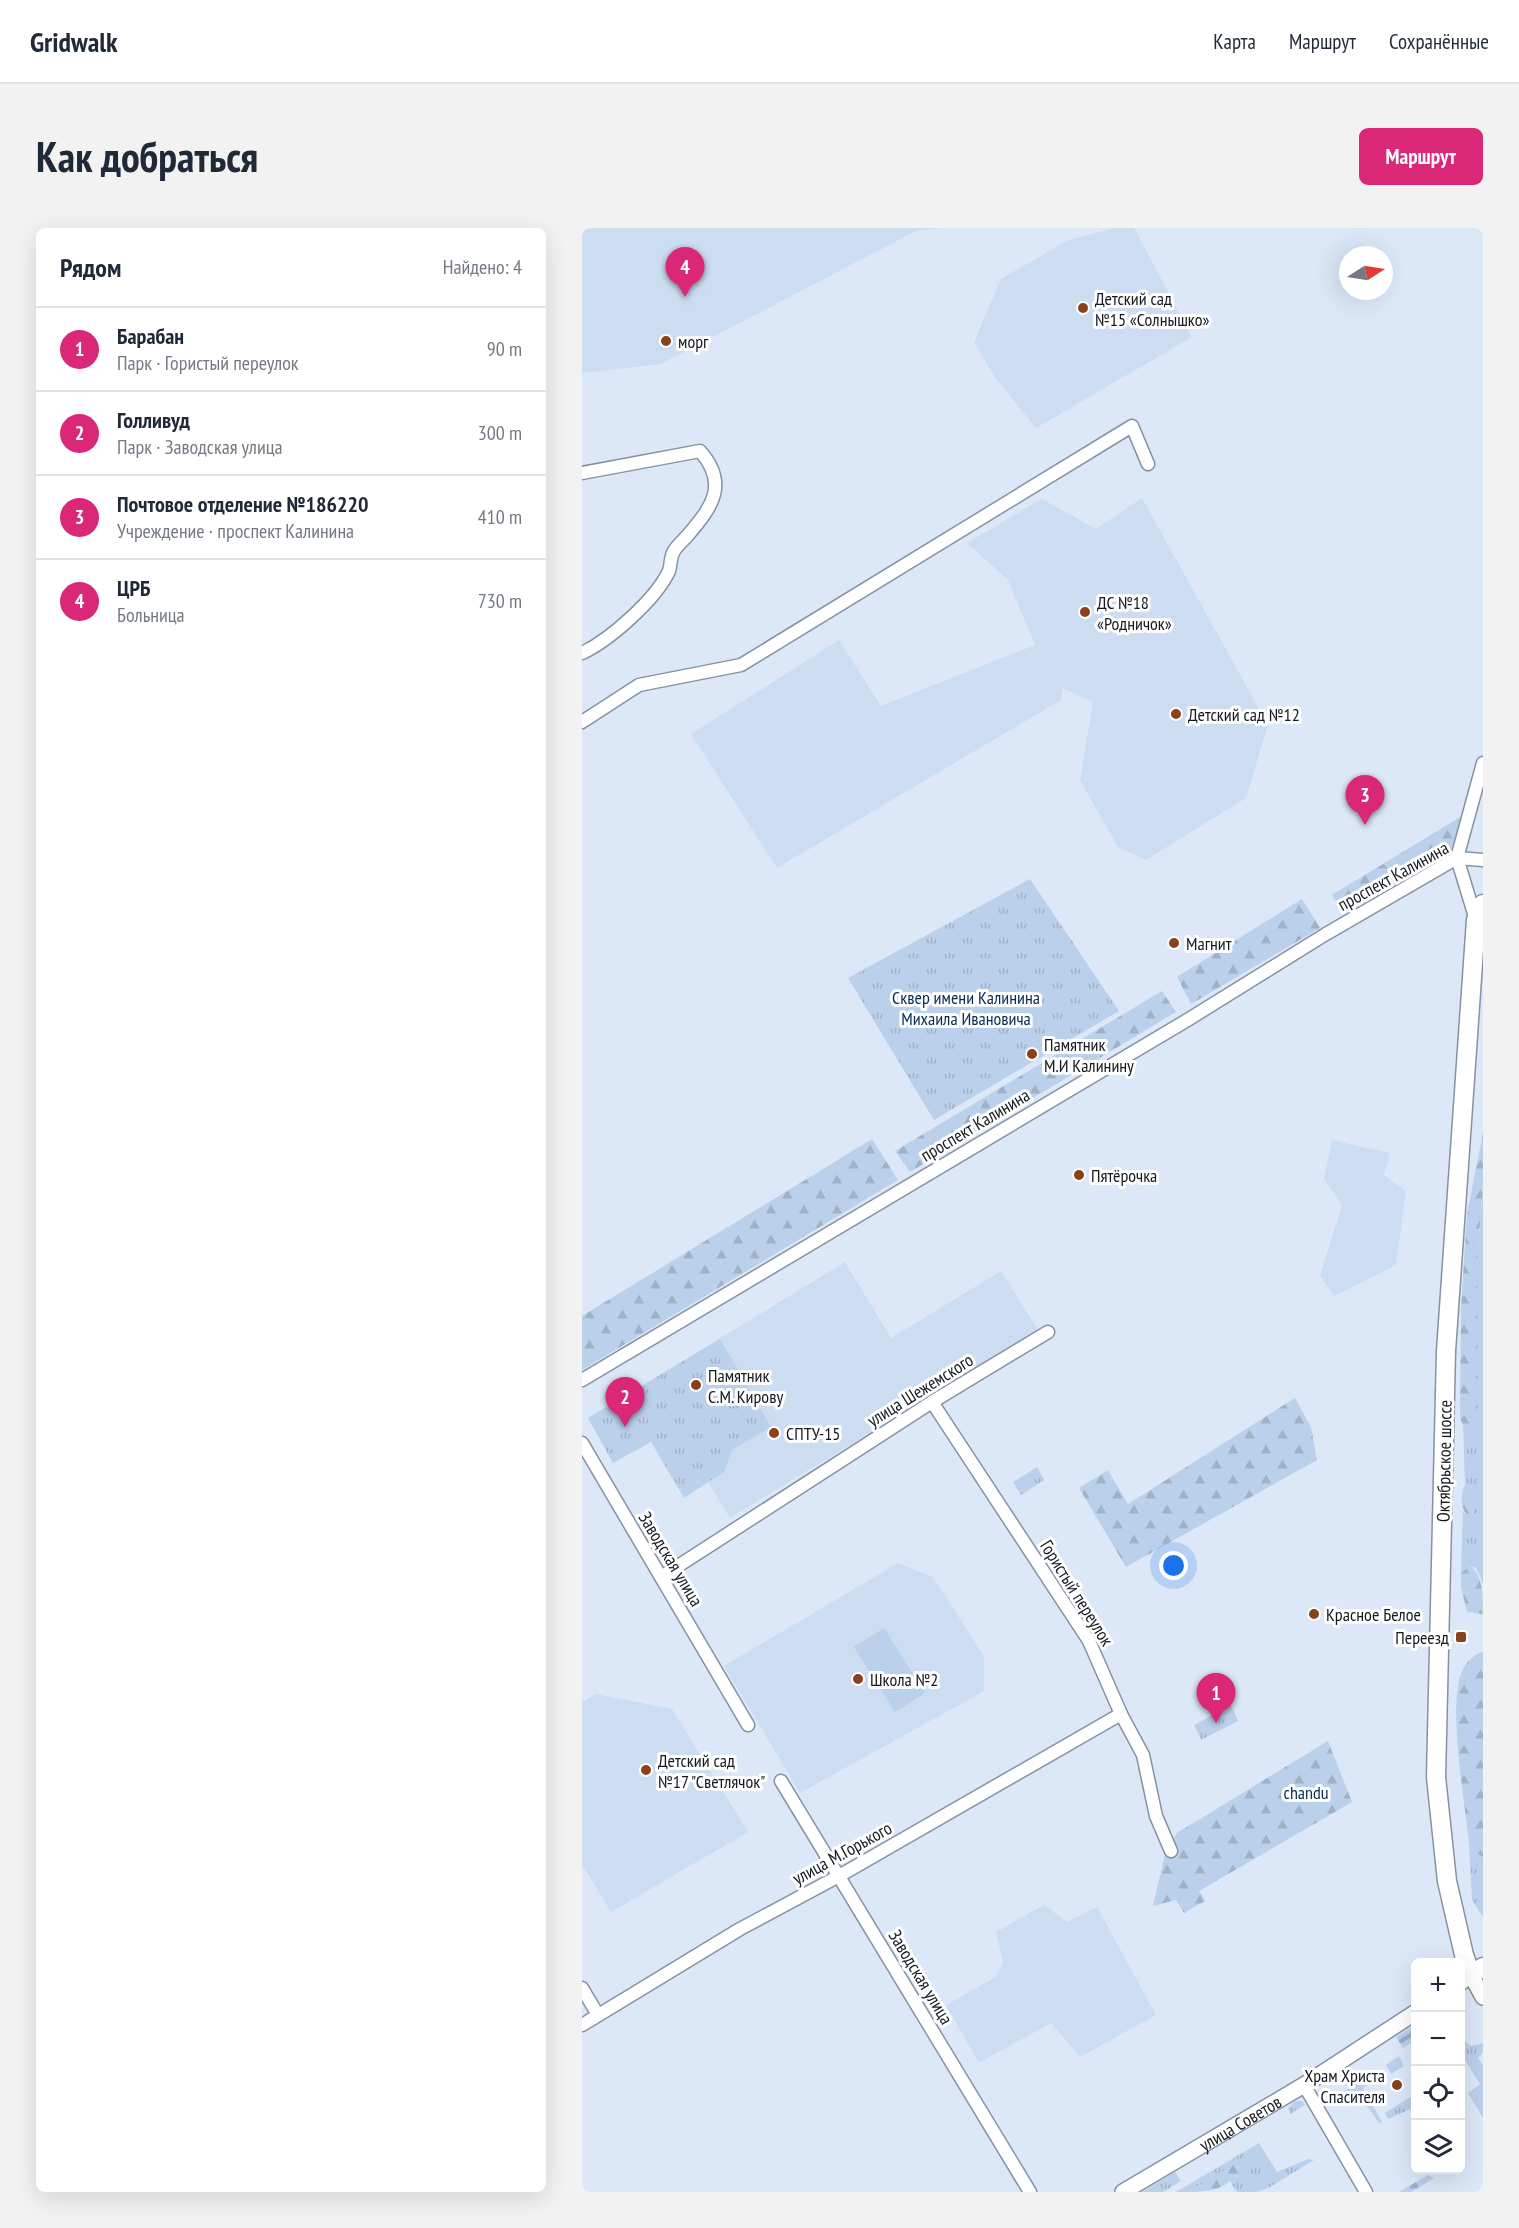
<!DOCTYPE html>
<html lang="ru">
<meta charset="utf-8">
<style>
body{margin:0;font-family:"PT Sans Narrow",sans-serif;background:#f2f2f3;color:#1f2937}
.controls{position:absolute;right:18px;bottom:18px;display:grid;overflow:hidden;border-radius:9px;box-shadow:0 6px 24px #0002}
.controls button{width:54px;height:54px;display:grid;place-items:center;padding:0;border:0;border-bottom:2px solid #e0e1e3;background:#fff;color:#1f2937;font:30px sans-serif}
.compass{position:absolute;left:757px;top:18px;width:54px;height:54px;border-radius:50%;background:#fff;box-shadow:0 6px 24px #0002;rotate:78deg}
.you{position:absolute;left:592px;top:1338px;width:21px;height:21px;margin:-15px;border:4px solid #fff;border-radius:50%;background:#1a73e8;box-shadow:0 0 0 9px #1a73e833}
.badge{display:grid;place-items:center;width:39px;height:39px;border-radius:50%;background:#db2777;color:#fff;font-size:20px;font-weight:700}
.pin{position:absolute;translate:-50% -50px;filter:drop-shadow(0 2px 3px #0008)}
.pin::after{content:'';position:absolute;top:32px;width:21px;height:18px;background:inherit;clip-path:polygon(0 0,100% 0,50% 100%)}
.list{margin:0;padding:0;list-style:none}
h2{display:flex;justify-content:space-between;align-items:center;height:78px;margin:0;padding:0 24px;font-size:26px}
h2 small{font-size:20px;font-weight:400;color:#747a83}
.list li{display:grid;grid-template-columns:39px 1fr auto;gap:18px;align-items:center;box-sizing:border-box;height:84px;padding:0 24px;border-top:2px solid #e0e1e3}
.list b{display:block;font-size:22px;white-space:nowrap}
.list p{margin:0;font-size:20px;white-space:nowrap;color:#747a83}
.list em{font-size:20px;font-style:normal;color:#747a83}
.icon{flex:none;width:33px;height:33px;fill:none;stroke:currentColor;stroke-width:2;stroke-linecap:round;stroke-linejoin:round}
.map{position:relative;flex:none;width:901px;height:1964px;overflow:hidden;border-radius:9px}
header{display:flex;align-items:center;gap:36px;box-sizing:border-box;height:84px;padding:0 30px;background:#fff;border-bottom:2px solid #e0e1e3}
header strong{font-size:28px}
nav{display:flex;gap:33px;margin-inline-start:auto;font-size:21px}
.intro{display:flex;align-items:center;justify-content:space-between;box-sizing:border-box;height:144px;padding:0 36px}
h1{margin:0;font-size:42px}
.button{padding:15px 27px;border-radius:9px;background:#db2777;color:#fff;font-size:21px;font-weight:700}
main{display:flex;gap:36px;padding:0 36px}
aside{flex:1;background:#fff;border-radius:9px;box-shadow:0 6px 24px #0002}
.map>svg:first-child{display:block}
.built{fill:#ccddf2}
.grass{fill:url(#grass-tufts)}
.forest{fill:url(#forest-firs)}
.garden{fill:#bbd0ea}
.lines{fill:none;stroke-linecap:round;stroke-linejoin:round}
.stream{stroke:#97afce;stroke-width:4}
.minor-casing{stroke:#8792a0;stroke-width:15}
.tertiary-casing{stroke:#8792a0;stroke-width:18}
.secondary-casing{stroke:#8792a0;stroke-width:21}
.minor{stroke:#fff;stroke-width:12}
.tertiary{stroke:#fff;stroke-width:15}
.secondary{stroke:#fff;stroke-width:18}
.poi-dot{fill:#88421c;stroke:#fff;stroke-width:2}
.labels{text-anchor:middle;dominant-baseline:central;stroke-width:6;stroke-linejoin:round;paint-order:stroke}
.poi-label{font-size:18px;fill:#15191e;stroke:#fff;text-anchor:start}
.street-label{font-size:18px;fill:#15191e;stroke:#fff}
.park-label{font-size:18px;fill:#072b53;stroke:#fff}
</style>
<header>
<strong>Gridwalk</strong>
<nav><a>Карта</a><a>Маршрут</a><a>Сохранённые</a></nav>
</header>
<div class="intro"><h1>Как добраться</h1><a class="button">Маршрут</a></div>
<main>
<aside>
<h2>Рядом<small>Найдено: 4</small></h2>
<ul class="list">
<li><span class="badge">1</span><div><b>Барабан</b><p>Парк · Гористый переулок</p></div><em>90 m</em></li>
<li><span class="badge">2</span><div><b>Голливуд</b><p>Парк · Заводская улица</p></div><em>300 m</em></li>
<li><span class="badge">3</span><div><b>Почтовое отделение №186220</b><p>Учреждение · проспект Калинина</p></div><em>410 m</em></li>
<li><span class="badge">4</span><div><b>ЦРБ</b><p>Больница</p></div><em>730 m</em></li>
</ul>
</aside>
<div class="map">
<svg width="901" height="1964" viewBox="0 0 901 1964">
<defs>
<pattern id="grass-tufts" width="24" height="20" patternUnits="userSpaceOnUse" patternTransform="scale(1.5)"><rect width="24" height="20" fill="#bbd0ea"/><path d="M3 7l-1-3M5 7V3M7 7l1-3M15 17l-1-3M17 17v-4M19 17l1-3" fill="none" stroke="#a0b2c8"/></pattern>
<pattern id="forest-firs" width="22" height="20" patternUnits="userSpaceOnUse" patternTransform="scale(1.5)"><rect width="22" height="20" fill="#bbd0ea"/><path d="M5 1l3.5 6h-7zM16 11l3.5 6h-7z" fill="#a0b2c8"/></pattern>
</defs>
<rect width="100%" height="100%" fill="#dce8f8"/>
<g class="built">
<polygon points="0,0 360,0 334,3 79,136 0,145"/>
<polygon points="533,0 552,0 610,109 454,200 412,148 392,114 419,51 486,12"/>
<polygon points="560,270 686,497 664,570 564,632 536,619 498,552 511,474 481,460 479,472 195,640 109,506 257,412 299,478 453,417 426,352 385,315 460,271 514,301"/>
<polygon points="750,912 808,925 802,947 824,963 814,1037 752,1068 738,1048 760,977 742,951"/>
<polygon points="263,1034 309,1110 419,1043 456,1102 148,1290 65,1155"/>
<polygon points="316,1335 351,1349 402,1428 402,1463 218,1565 142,1438"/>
<polygon points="14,1466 90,1481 166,1604 29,1684 0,1636 0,1474"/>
<polygon points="462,1677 485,1694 515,1679 574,1787 498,1829 469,1795 397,1835 364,1777 414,1749 421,1735 414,1704"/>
</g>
<g class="grass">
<polygon points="448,651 537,783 352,892 266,750"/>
<path d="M901,954V1356L894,1340L888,1338L879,1345L881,1283L885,1287H890C895,1277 891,1268 888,1258L883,1257L881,1197L885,1200L894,1100L895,1035Z"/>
<polygon points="138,1111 189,1199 150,1222 142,1244 102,1270 69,1214 31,1235 6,1190"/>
<polygon points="455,1239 462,1252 439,1267 431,1254"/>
<polygon points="649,1477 656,1493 619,1512 612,1497"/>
<polygon points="887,1615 891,1623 901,1629 901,1689 890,1672"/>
<polygon points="833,1797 833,1812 821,1820 814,1809"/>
<polygon points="879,1810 889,1818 901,1815 901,1824 896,1830 901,1837 901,1890 886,1865 898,1856 879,1826"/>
<path d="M794,1843L798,1849L781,1860L800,1894L797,1895C780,1871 779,1866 752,1878L748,1872Z"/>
<polygon points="833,1866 833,1879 806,1891 803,1885"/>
<polygon points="713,1873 720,1873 723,1877 708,1886 706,1880"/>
<polygon points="677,1915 695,1944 726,1931 732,1932 688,1959 675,1964 655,1964 648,1953 656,1948 651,1938 606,1964 594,1964"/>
<polygon points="593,1944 599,1953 581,1964 560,1964"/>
</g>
<g class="forest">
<polygon points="888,583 874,621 762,685 750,667"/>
<polygon points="720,671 738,700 609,776 595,749"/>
<polygon points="580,763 594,784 328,944 313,923"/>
<polygon points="901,905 901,954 895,1035 896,1193 892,1199 885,1200 881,1197 878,1190 879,1081 885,986"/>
<polygon points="290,911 316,952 0,1142 0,1088"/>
<polygon points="713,1170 729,1199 735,1232 544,1339 497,1260 526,1242 546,1276"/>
<path d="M883,1257L888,1258C894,1266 894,1278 890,1287H885C878,1279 878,1266 883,1257Z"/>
<path d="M888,1338C901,1346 901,1370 901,1386L885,1384L879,1359V1345Z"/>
<path d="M901,1424V1629L891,1623L887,1615C883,1575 866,1480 879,1446C883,1435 890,1427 901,1424Z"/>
<polygon points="746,1513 770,1574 617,1663 623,1673 602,1685 594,1672 571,1678 584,1622 595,1605"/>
<polygon points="817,1828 822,1838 809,1846 804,1837"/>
<path d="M651,1937L660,1942C645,1961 628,1964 606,1964Z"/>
<polygon points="846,1947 852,1950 829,1964 817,1964"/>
</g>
<polygon class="garden" points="302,1400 343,1465 313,1484 272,1419"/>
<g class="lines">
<polyline class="stream" points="819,1813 834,1804"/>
<defs>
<g id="minor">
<path d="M0,245L118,223C147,256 130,279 106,307C101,313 93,319 91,325C88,331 89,338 87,343C74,371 28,412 0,425"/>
<polyline points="0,494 57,457 159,437 550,198 566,236"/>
<polyline points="894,692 875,630 901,535"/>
<polyline points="0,1152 607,791 744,706 875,630 901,632"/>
<polyline points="350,1174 507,1413 539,1486 561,1527 574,1588 589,1623"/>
<polyline points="0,1215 166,1497"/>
<polyline points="79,1349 350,1174 466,1104"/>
<polyline points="199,1553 448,1964"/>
<polyline points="0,1760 16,1787"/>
<polyline points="0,1797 158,1701 257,1648 539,1486"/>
<polyline points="722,1857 784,1964"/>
</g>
<g id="tertiary">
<polyline points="878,1755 889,1747 901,1769"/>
<path id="s1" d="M541,1964L722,1857L834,1784"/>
</g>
<polyline id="secondary" points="901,676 894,692 864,1123 854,1549 865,1653 882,1727 889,1747 901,1739"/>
</defs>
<use href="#minor" class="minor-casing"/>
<use href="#tertiary" class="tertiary-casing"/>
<use href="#secondary" class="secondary-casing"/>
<use href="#minor" class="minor"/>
<use href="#tertiary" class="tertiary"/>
<use href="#secondary" class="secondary"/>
</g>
<g class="poi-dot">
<circle cx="501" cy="80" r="6"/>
<circle cx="84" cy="113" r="6"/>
<circle cx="503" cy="384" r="6"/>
<circle cx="594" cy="486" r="6"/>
<circle cx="592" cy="715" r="6"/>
<circle cx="450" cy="826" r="6"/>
<circle cx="497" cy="947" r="6"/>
<circle cx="114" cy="1157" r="6"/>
<circle cx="192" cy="1205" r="6"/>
<circle cx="732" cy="1386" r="6"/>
<rect x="873" y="1403" width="12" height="12" rx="3"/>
<circle cx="276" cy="1451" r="6"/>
<circle cx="64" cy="1542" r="6"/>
<circle cx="815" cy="1857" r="6"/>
</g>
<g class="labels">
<g class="poi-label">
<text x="513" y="70">Детский сад<tspan x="513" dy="21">№15 «Солнышко»</tspan></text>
<text x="96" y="113">морг</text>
<text x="515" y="374">ДС №18<tspan x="515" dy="21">«Родничок»</tspan></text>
<text x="606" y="486">Детский сад №12</text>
<text x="604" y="715">Магнит</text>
<text x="462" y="816">Памятник<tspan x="462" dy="21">М.И Калинину</tspan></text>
<text x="509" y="947">Пятёрочка</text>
<text x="126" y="1147">Памятник<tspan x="126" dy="21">С.М. Кирову</tspan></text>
<text x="204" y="1205">СПТУ-15</text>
<text x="744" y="1386">Красное Белое</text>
<text x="867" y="1409" text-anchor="end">Переезд</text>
<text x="288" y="1451">Школа №2</text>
<text x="76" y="1532">Детский сад<tspan x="76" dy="21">№17 "Светлячок"</tspan></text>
<text x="803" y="1847" text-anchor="end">Храм Христа<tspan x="803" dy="21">Спасителя</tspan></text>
</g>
<g class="street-label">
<text transform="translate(811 648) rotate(-29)">проспект Калинина</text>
<text transform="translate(393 897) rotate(-31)">проспект Калинина</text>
<text transform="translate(338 1162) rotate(-32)">улица Шежемского</text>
<text transform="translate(862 1233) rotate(-89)">Октябрьское шоссе</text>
<text transform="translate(89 1331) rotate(59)">Заводская улица</text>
<text transform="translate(495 1365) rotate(58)">Гористый переулок</text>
<text transform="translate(260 1625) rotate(-29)">улица М.Горького</text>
<text transform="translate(339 1749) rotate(59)">Заводская улица</text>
<text stroke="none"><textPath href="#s1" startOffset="136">улица Советов</textPath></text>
</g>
<g class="park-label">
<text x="384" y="769">Сквер имени Калинина<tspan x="384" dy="21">Михаила Ивановича</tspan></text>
<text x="724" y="1564">chandu</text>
</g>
</g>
</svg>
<div class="controls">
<button>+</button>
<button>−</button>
<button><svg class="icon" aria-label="locate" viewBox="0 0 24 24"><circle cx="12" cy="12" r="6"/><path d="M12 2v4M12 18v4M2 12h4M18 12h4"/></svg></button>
<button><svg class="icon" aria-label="layers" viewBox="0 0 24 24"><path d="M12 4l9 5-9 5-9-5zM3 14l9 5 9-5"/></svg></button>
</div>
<svg class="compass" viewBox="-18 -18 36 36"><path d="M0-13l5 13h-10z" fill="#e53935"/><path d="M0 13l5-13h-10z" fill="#747a83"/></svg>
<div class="you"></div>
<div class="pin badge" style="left:634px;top:1495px">1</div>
<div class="pin badge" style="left:43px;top:1199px">2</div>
<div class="pin badge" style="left:783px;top:597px">3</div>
<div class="pin badge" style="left:103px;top:69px">4</div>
</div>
</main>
